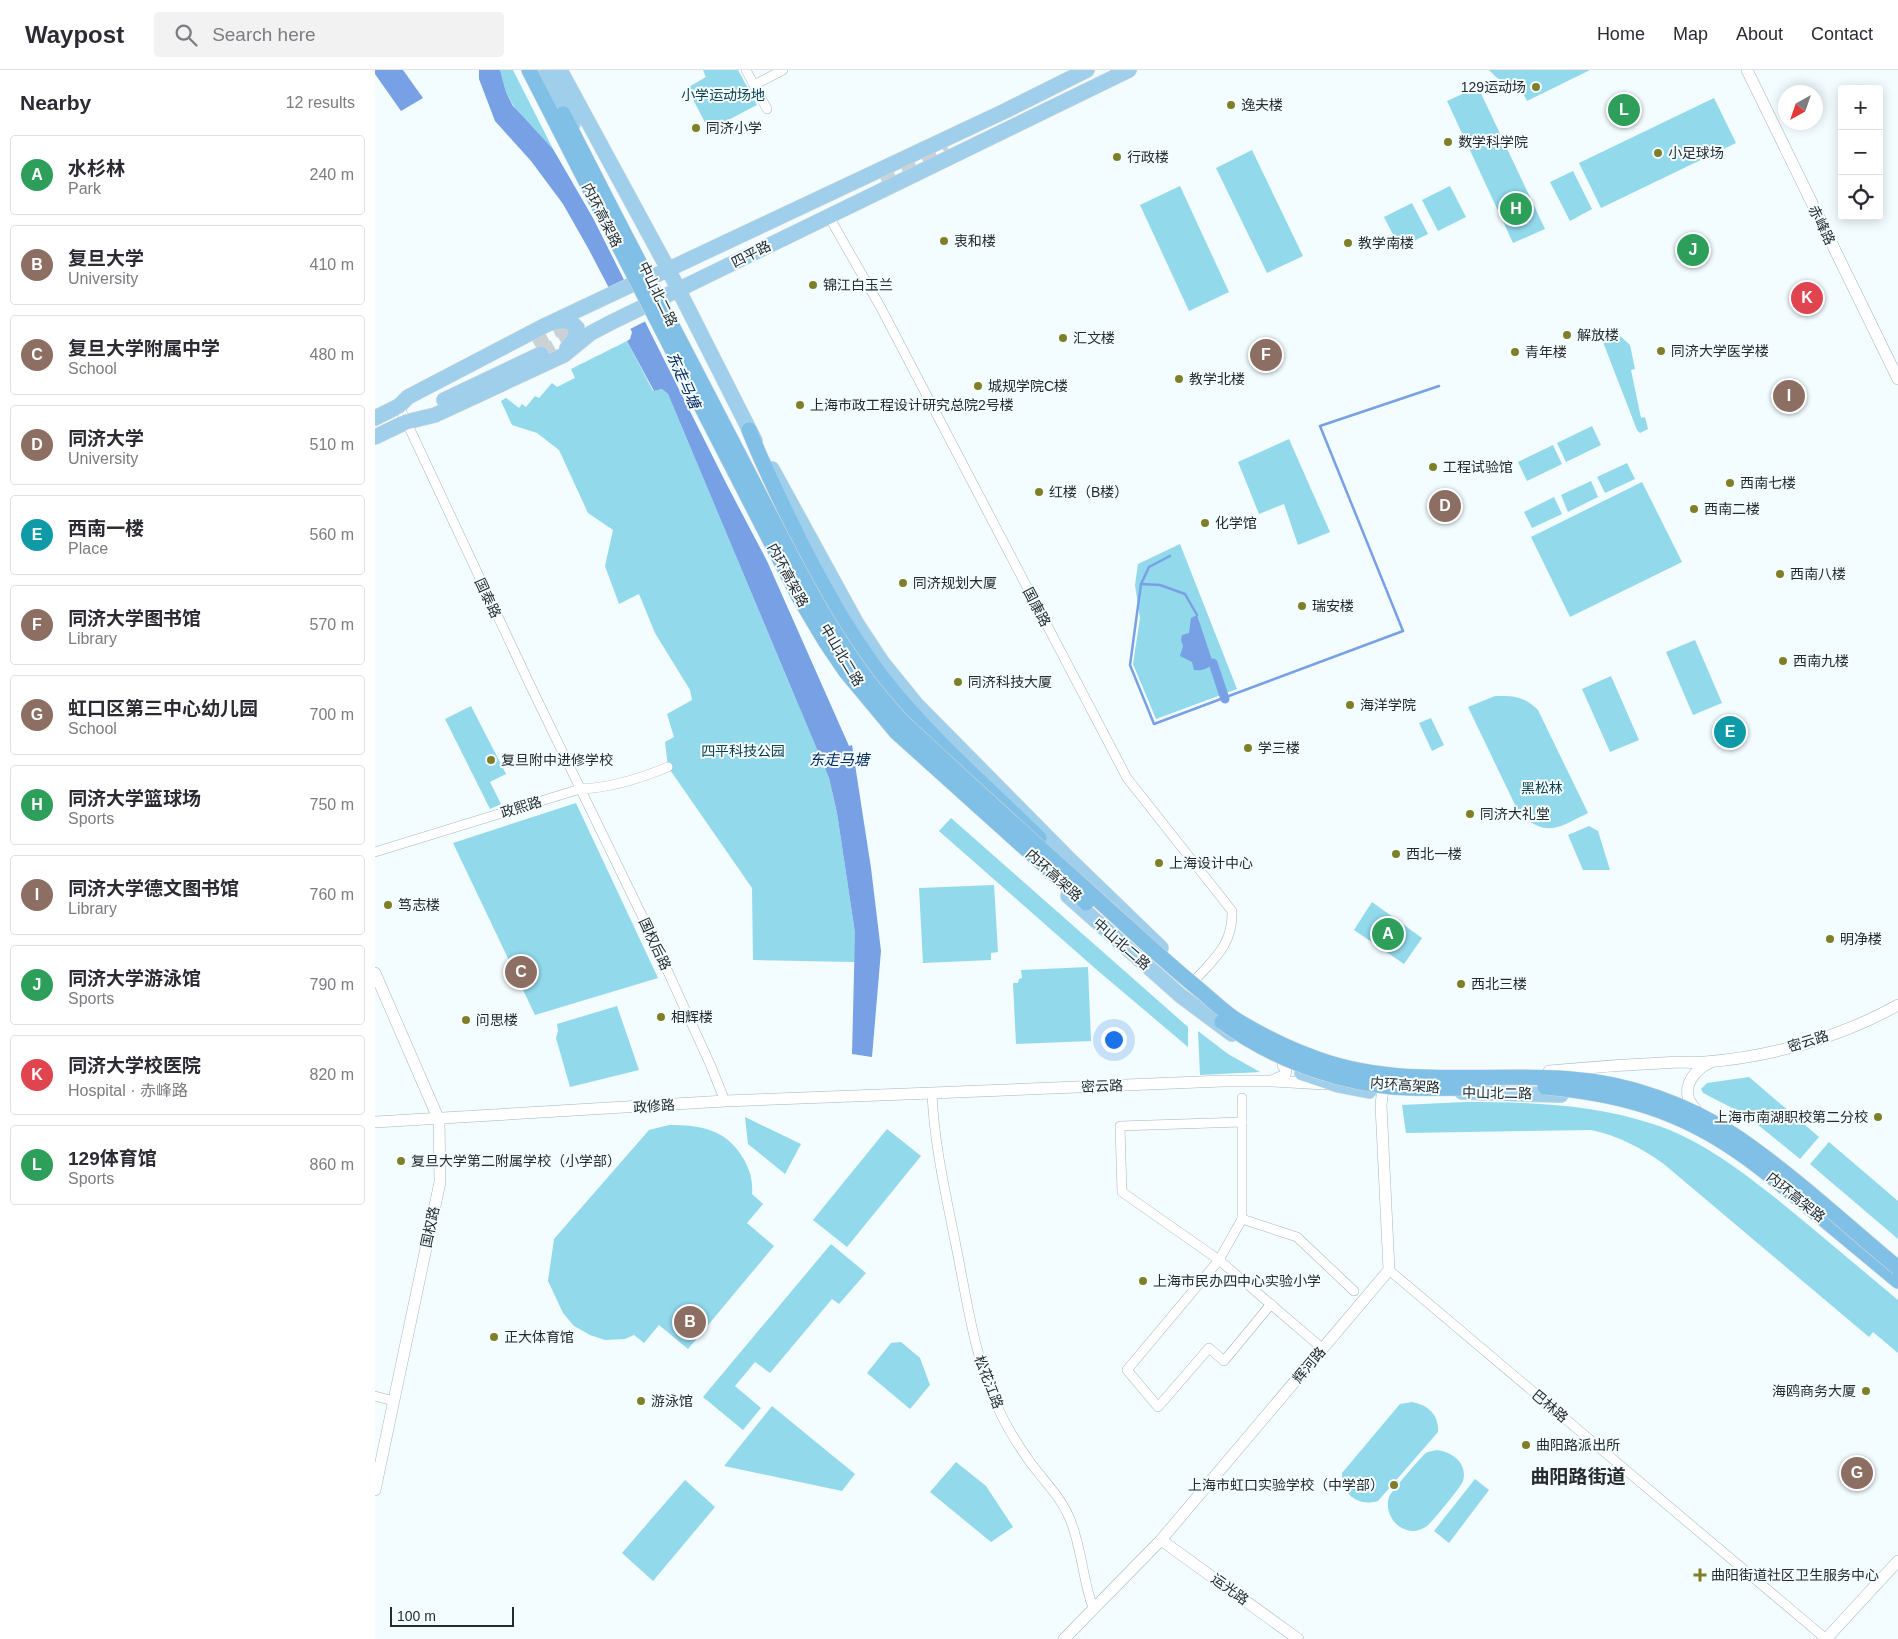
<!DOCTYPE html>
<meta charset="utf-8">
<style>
body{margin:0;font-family:Helvetica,"Noto Sans SC",sans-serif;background:#f2f2f3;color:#2b2b33}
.controls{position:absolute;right:15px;top:15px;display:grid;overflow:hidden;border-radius:5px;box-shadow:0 2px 12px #0003}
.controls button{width:45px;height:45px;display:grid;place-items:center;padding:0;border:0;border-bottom:1px solid #e1e1e2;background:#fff;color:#2b2b33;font:25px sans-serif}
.compass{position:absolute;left:1403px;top:15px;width:45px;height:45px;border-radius:50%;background:#fff;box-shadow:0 2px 12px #0003;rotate:220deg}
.scale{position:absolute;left:15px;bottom:12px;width:124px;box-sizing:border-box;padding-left:5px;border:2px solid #262b2d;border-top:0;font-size:14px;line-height:18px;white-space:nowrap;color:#262b2d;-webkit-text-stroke:4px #f3fcff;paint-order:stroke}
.you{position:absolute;left:738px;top:969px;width:18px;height:18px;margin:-12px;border:4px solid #fff;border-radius:50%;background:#1a73e8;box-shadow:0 0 0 8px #1a73e833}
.badge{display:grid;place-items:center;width:32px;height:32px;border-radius:50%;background:#7f7f28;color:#fff;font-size:16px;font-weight:700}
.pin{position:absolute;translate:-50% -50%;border:2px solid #fff;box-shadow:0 1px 5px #0006}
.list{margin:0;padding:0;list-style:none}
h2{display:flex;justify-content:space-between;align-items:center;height:65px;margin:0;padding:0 20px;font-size:21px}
h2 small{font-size:16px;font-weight:400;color:#7c7c81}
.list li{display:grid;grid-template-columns:32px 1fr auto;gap:15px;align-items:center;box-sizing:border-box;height:80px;margin:0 10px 10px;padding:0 10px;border:1px solid #e1e1e2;border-radius:5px}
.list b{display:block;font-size:19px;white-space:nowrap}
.list p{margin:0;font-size:16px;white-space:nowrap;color:#7c7c81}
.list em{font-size:16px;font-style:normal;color:#7c7c81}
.icon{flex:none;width:28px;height:28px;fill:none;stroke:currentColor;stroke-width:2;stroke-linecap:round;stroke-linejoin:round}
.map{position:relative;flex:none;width:1523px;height:1569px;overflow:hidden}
header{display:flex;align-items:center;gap:30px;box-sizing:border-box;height:70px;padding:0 25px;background:#fff;border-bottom:1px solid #e1e1e2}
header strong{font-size:24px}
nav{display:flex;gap:28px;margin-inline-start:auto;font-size:18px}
.search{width:350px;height:45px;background:#f2f2f3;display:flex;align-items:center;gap:12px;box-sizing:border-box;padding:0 18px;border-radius:5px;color:#7c7c81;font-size:19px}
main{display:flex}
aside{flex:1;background:#fff}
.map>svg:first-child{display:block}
.green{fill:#92d9ec}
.water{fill:#77a1e4}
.pier{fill:#f3fcff}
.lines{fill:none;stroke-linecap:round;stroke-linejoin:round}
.stream{stroke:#77a1e4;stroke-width:2.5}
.canal{stroke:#77a1e4;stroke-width:9}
.primary-tunnel{stroke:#cad2d5;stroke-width:15;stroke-dasharray:15 8;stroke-linecap:butt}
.minor-casing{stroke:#a7b5b9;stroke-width:10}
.tertiary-casing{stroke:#a7b5b9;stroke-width:12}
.primary-casing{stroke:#d8d9d9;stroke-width:16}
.trunk-casing{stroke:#d8d9d9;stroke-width:16}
.minor{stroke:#fff;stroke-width:9}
.tertiary{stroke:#fff;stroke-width:11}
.primary{stroke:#a0cfec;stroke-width:15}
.trunk{stroke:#80bfe6;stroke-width:15}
.trunk-bridge-casing{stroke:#d8d9d9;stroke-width:16;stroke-linecap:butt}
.trunk-bridge{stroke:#80bfe6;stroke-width:15}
.poi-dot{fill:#7f7f28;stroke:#f3fcff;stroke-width:2}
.labels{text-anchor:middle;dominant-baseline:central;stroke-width:4;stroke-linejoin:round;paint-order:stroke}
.poi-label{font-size:14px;fill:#262b2d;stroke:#f3fcff;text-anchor:start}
.park-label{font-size:14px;fill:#0d404c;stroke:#f3fcff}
.street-label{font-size:14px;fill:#262b2d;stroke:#f3fcff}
.water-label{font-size:15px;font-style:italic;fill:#022862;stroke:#f3fcff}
.district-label{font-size:19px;font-weight:bold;fill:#262b2d;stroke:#f3fcff}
</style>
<header>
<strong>Waypost</strong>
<div class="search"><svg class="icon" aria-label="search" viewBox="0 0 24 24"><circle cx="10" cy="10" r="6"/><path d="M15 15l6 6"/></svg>Search here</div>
<nav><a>Home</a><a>Map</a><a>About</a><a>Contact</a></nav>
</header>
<main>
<aside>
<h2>Nearby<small>12 results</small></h2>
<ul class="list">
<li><span class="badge" style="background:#2e9e5b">A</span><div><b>水杉林</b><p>Park</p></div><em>240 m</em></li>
<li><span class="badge" style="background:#8d6e63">B</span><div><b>复旦大学</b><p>University</p></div><em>410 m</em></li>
<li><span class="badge" style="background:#8d6e63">C</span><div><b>复旦大学附属中学</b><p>School</p></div><em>480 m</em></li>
<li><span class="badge" style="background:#8d6e63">D</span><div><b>同济大学</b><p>University</p></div><em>510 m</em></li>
<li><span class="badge" style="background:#0f9aa8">E</span><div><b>西南一楼</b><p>Place</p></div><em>560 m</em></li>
<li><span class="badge" style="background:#8d6e63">F</span><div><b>同济大学图书馆</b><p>Library</p></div><em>570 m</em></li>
<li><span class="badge" style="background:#8d6e63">G</span><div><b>虹口区第三中心幼儿园</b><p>School</p></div><em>700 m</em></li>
<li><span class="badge" style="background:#2e9e5b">H</span><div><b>同济大学篮球场</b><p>Sports</p></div><em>750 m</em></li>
<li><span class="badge" style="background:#8d6e63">I</span><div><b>同济大学德文图书馆</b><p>Library</p></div><em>760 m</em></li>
<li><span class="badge" style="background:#2e9e5b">J</span><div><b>同济大学游泳馆</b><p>Sports</p></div><em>790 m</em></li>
<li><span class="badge" style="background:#e0444e">K</span><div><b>同济大学校医院</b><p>Hospital · 赤峰路</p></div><em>820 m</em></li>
<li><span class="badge" style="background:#2e9e5b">L</span><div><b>129体育馆</b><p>Sports</p></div><em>860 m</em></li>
</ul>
</aside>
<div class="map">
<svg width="1523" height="1569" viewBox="0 0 1523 1569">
<rect width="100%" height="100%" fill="#f3fcff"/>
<g class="green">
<polygon points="125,0 138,0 178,79 142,42 131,22"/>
<polygon points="328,0 363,0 382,35 334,60 312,18 331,7"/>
<polygon points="1114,0 1215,0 1152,31 1146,19 1122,8"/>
<polygon points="1103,17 1170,159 1138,173 1072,31"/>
<polygon points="1339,28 1361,73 1226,138 1204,93"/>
<polygon points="877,80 928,186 892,203 841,98"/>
<polygon points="1198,101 1217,139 1195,151 1175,112"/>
<polygon points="805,116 854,222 814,241 765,135"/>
<polygon points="1075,116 1091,147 1063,161 1047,130"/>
<polygon points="1037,133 1053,164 1025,178 1009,147"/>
<polygon points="1235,263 1243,264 1255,275 1260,299 1256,300 1266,348 1270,347 1273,359 1265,363 1262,360 1228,272 1230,266"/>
<polygon points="252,271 278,321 287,319 293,324 454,708 462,743 480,863 480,892 378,890 377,818 293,697 290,672 299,667 292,644 317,630 315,620 280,563 264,524 244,534 230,496 238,460 213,443 184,380 162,363 137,355 126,331 131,328 144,338 147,334 151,337 160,326 164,328 177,313 182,317 200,308 196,299"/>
<polygon points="1217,356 1226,375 1191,392 1182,373"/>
<polygon points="914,369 955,462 923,475 909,434 884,444 863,392"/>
<polygon points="1178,375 1187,394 1152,411 1143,392"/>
<polygon points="1252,393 1260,409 1230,423 1222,407"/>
<polygon points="1216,411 1223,427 1193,442 1186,425"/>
<polygon points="1267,412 1307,492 1195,547 1156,467"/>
<polygon points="1179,427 1187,444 1157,458 1149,442"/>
<polygon points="805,474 862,619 781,649 758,594 765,548 760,515 763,494"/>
<polygon points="1320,570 1347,633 1318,645 1291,582"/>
<polygon points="1236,606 1264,670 1235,682 1207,619"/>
<path d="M1120,626C1140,626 1148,626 1163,640L1213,743C1183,758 1170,769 1143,741L1093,637Z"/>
<polygon points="96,636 131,704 115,712 126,734 115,739 70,649"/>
<polygon points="1056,648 1069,675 1057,681 1044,653"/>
<polygon points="201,733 283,908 160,945 78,773"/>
<polygon points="576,748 813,957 813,977 722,900 564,761"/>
<polygon points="1214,756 1223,761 1235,800 1208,800 1193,765"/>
<polygon points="619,815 623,882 616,883 616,890 548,893 544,818"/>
<polygon points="997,832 1047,868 1029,894 979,860"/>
<polygon points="713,897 716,971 641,974 638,913 643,913 644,909 647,908 646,900"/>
<polygon points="242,936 264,1000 195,1017 181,968 183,961 182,954"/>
<polygon points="823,961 853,984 885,1002 825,1005"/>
<polygon points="1374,1007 1444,1067 1425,1089 1371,1045 1328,1023 1326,1019 1332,1013"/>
<path d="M1090,1032C1154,1032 1216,1034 1278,1054C1325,1069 1365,1100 1403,1130C1444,1163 1483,1197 1523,1230V1283L1498,1262L1494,1267L1290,1095C1267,1078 1244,1066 1216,1060L1031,1063L1027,1035Z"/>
<polygon points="370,1047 426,1074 410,1104 373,1074"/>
<path d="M294,1055C325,1055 351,1059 368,1088C375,1100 378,1110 377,1124L388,1134L372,1153L399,1176L313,1279L284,1255L269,1273L259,1265L250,1269L230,1270L215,1265L199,1256L188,1243L173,1211L179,1169L274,1060Z"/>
<polygon points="512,1059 546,1086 472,1177 438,1150"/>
<polygon points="1454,1072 1523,1131 1523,1169 1435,1094"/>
<polygon points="456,1174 491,1203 464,1234 457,1229 395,1303 380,1292 360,1316 386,1338 368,1360 328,1327"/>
<polygon points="526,1272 545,1288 555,1315 535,1339 492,1303 516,1273"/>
<path d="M1037,1332C1053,1335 1064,1345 1063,1362L1003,1431C983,1437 966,1424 967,1403L1025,1334Z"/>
<polygon points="397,1336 480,1404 467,1421 349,1396"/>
<path d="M1062,1380C1078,1382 1093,1394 1088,1411C1086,1417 1057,1452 1052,1456C1048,1459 1042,1461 1037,1461C1021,1460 1009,1443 1014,1427C1016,1422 1046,1387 1051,1383C1054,1381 1059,1381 1062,1380Z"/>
<polygon points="581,1392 611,1416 638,1457 616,1472 555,1422"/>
<polygon points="1100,1409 1114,1420 1074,1473 1059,1461"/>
<polygon points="310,1410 340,1437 278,1511 247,1483"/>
</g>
<g class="water">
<polygon points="0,0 28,0 48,28 26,41 0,4"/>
<polygon points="104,0 125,0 131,22 138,36 178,79 218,148 352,415 392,491 474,676 477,675 496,798 506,881 497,987 477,984 480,863 462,743 454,708 293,324 287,319 279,321 252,271 255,269 257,262 213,178 188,134 156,91 120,51 104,9"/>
<path d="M822,545L838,593C833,599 827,601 819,600L817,592L805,586L808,576L806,570L807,565L814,563L816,548Z"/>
</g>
<polygon class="pier" points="253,211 273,250 253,260 233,220"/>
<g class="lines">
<g class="stream">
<polyline points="795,486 774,497 766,514 755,595 779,654 1028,561 945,356 1064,316"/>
<polyline points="766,514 785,515 810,524 822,545"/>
</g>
<polyline class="canal" points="838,593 850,629"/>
<g class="primary-tunnel">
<polyline points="507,112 574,80"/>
<polyline points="158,272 199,250"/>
<polyline points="166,284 204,263"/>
</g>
<defs>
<g id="minor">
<polyline points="371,0 392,39"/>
<polyline points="379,15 408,0"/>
<path d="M453,145L506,238L752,708L857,841C858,874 840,888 820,910"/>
<polyline points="24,336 156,617 273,858 335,994 350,1031"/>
<path d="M0,782L205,719C236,718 264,709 293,697"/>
<path d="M557,1023C559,1074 571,1125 581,1176C592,1230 599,1286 622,1336C631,1356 642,1374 655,1392C668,1410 685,1426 694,1447C707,1476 707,1508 718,1538"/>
<polyline points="867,1028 867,1149 844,1190 948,1279"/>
<polyline points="867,1052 745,1056 747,1122 844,1190 752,1300 783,1337 834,1278 849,1291 896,1234"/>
<polyline points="867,1149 922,1167 979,1221"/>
<polyline points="1014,1200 1451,1569"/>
<polyline points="0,1326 19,1331"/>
</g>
<g id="tertiary">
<polyline points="1372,0 1523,309"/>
<polyline points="0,903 64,1050 65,1112 0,1420"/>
<path d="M1174,1001C1217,997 1260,994 1304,992C1312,992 1321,993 1330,992C1396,987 1466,967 1523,935"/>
<polyline points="899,1010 910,1005 911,1000 908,995"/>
<path d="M1324,1044C1321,1040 1317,1035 1314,1030C1308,1014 1321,999 1334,993"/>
<polyline points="0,1052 350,1031 557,1023 848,1011 898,1011 949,1014"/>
<polyline points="786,1470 923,1569"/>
<polyline points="689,1569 786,1470 1014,1200 1006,1035 1009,1009"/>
<polyline points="1451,1569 1523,1491"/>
</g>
<g id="primary">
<polyline points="171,0 198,54"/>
<polyline points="185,0 293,199 380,371"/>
<path d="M181,252C190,250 196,251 202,258L199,269L192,278"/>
<polyline points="69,330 166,284"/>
<polyline points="0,348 24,336 33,327 169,256 256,215 275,208 630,41 712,0"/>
<polyline points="0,367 31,352 60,345 189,285 216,263 237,252 754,0"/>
<polyline points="397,399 482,554 507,592 541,634 697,792 786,878"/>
<polyline points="693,826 806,926 857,964"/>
<polyline points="927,1003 963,1015 994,1021"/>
<polyline points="1087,1022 1186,1025"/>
</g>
<g id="trunk">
<polyline points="154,0 225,139"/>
<polyline points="188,44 235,136"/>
<path d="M374,360C389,398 407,434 425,471C452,524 481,576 519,622C563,675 615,720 664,768"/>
<polyline points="1429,1133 1523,1211"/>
</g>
</defs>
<use href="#minor" class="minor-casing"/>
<use href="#tertiary" class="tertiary-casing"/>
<use href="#primary" class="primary-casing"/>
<use href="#trunk" class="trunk-casing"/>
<use href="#minor" class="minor"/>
<use href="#tertiary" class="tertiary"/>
<use href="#primary" class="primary"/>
<use href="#trunk" class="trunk"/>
<defs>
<g id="trunk-bridge">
<path d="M235,136C282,227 329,317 376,408C420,493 461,581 527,651C595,715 664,777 733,839C764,867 794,895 826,921C838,931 850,943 863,951C885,964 908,976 932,985C1016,1020 1108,1002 1196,1009C1253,1013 1315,1035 1362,1067C1419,1106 1470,1154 1523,1198"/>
<polyline points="225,139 425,529 450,571 471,602 521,662 711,833"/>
<path d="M847,952C892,985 947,1007 1002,1015C1035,1020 1069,1018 1102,1018"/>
<path d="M1170,1017C1245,1024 1304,1040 1366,1084C1388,1099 1408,1117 1429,1133"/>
</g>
</defs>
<use href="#trunk-bridge" class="trunk-bridge-casing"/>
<use href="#trunk-bridge" class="trunk-bridge"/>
</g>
<g class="poi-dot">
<circle cx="1161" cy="17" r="5"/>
<circle cx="856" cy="35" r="5"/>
<circle cx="321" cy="58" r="5"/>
<circle cx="1073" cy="72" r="5"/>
<circle cx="1283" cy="83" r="5"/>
<circle cx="742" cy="87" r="5"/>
<circle cx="569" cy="171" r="5"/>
<circle cx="973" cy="173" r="5"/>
<circle cx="438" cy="215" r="5"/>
<circle cx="1192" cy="265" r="5"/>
<circle cx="688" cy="268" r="5"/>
<circle cx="1286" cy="281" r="5"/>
<circle cx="1140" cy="282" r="5"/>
<circle cx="804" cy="309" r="5"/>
<circle cx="603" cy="316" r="5"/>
<circle cx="425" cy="335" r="5"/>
<circle cx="1058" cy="397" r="5"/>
<circle cx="1355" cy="413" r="5"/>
<circle cx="664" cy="422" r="5"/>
<circle cx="1319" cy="439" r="5"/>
<circle cx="830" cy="453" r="5"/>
<circle cx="1405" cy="504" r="5"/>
<circle cx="528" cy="513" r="5"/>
<circle cx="927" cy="536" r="5"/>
<circle cx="1408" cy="591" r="5"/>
<circle cx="583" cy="612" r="5"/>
<circle cx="975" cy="635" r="5"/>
<circle cx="873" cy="678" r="5"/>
<circle cx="116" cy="690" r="5"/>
<circle cx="1095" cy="744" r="5"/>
<circle cx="1021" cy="784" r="5"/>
<circle cx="784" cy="793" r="5"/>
<circle cx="13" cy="835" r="5"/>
<circle cx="1455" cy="869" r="5"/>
<circle cx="1086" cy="914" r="5"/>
<circle cx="286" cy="947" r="5"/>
<circle cx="91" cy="950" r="5"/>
<circle cx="1503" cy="1047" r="5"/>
<circle cx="26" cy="1091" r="5"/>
<circle cx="768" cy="1211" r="5"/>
<circle cx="119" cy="1267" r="5"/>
<circle cx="1491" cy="1321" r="5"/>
<circle cx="266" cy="1331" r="5"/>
<circle cx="1151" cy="1375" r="5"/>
<circle cx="1019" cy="1415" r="5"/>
<path d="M1322.5 1497.5h5v5h5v5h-5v5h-5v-5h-5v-5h5z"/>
</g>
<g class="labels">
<g class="poi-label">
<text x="1151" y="17" text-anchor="end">129运动场</text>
<text x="866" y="35">逸夫楼</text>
<text x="331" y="58">同济小学</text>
<text x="1083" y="72">数学科学院</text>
<text x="1293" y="83">小足球场</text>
<text x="752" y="87">行政楼</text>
<text x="579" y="171">衷和楼</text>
<text x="983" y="173">教学南楼</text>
<text x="448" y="215">锦江白玉兰</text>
<text x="1202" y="265">解放楼</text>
<text x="698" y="268">汇文楼</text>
<text x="1296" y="281">同济大学医学楼</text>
<text x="1150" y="282">青年楼</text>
<text x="814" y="309">教学北楼</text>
<text x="613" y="316">城规学院C楼</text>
<text x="435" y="335">上海市政工程设计研究总院2号楼</text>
<text x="1068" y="397">工程试验馆</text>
<text x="1365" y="413">西南七楼</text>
<text x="674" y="422">红楼（B楼）</text>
<text x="1329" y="439">西南二楼</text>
<text x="840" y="453">化学馆</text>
<text x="1415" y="504">西南八楼</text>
<text x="538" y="513">同济规划大厦</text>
<text x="937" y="536">瑞安楼</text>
<text x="1418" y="591">西南九楼</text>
<text x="593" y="612">同济科技大厦</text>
<text x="985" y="635">海洋学院</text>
<text x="883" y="678">学三楼</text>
<text x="126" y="690">复旦附中进修学校</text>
<text x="1105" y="744">同济大礼堂</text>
<text x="1031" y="784">西北一楼</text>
<text x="794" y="793">上海设计中心</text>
<text x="23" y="835">笃志楼</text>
<text x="1465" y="869">明净楼</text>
<text x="1096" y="914">西北三楼</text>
<text x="296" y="947">相辉楼</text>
<text x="101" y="950">问思楼</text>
<text x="1493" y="1047" text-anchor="end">上海市南湖职校第二分校</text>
<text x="36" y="1091">复旦大学第二附属学校（小学部）</text>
<text x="778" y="1211">上海市民办四中心实验小学</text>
<text x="129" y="1267">正大体育馆</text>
<text x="1481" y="1321" text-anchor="end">海鸥商务大厦</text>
<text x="276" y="1331">游泳馆</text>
<text x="1161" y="1375">曲阳路派出所</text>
<text x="1009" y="1415" text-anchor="end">上海市虹口实验学校（中学部）</text>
<text x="1336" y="1505">曲阳街道社区卫生服务中心</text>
</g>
<g class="park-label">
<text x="348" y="25">小学运动场地</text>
<text x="368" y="681">四平科技公园</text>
<text x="1167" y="718">黑松林</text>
</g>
<g class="street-label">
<text transform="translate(227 145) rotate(63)">内环高架路</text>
<text transform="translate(1447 155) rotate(64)">赤峰路</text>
<text transform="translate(376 184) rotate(-27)">四平路</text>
<text transform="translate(283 224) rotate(64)">中山北二路</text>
<text transform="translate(413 505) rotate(62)">内环高架路</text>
<text transform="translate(113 528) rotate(65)">国泰路</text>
<text transform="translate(662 537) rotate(62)">国康路</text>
<text transform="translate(467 585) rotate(59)">中山北二路</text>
<text transform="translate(146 737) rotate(-17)">政熙路</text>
<text transform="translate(679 805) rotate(42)">内环高架路</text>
<text transform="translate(280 874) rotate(65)">国权后路</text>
<text transform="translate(747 874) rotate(41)">中山北二路</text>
<text transform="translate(1433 971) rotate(-17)">密云路</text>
<text transform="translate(1030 1015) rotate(4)">内环高架路</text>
<text transform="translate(727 1016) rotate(-2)">密云路</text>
<text transform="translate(1122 1023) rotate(1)">中山北二路</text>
<text transform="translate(279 1036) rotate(-4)">政修路</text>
<text transform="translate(1421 1127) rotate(39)">内环高架路</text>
<text transform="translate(55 1157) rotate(-78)">国权路</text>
<text transform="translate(934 1295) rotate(-50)">辉河路</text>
<text transform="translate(614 1312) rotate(69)">松花江路</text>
<text transform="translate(1175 1336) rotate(40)">巴林路</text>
<text transform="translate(855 1519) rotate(36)">运光路</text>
</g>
<g class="water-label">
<text transform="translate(309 310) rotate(66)">东走马塘</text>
<text x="464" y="689">东走马塘</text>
</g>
<g class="district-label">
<text x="1203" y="1406">曲阳路街道</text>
</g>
</g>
</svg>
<div class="controls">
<button>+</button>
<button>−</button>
<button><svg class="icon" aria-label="locate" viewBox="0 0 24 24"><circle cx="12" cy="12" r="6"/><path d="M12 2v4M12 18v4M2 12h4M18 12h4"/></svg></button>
</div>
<svg class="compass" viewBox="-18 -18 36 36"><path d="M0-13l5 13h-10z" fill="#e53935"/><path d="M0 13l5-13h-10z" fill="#7c7c81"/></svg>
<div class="scale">100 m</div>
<div class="you"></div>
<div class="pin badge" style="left:1013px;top:864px;background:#2e9e5b">A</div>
<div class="pin badge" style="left:315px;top:1252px;background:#8d6e63">B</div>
<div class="pin badge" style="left:146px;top:902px;background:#8d6e63">C</div>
<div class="pin badge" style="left:1070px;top:436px;background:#8d6e63">D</div>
<div class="pin badge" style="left:1355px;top:662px;background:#0f9aa8">E</div>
<div class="pin badge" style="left:891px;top:285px;background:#8d6e63">F</div>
<div class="pin badge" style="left:1482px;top:1403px;background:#8d6e63">G</div>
<div class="pin badge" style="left:1141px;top:139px;background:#2e9e5b">H</div>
<div class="pin badge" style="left:1414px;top:326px;background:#8d6e63">I</div>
<div class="pin badge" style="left:1318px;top:180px;background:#2e9e5b">J</div>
<div class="pin badge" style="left:1432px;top:228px;background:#e0444e">K</div>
<div class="pin badge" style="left:1249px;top:40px;background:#2e9e5b">L</div>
</div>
</main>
